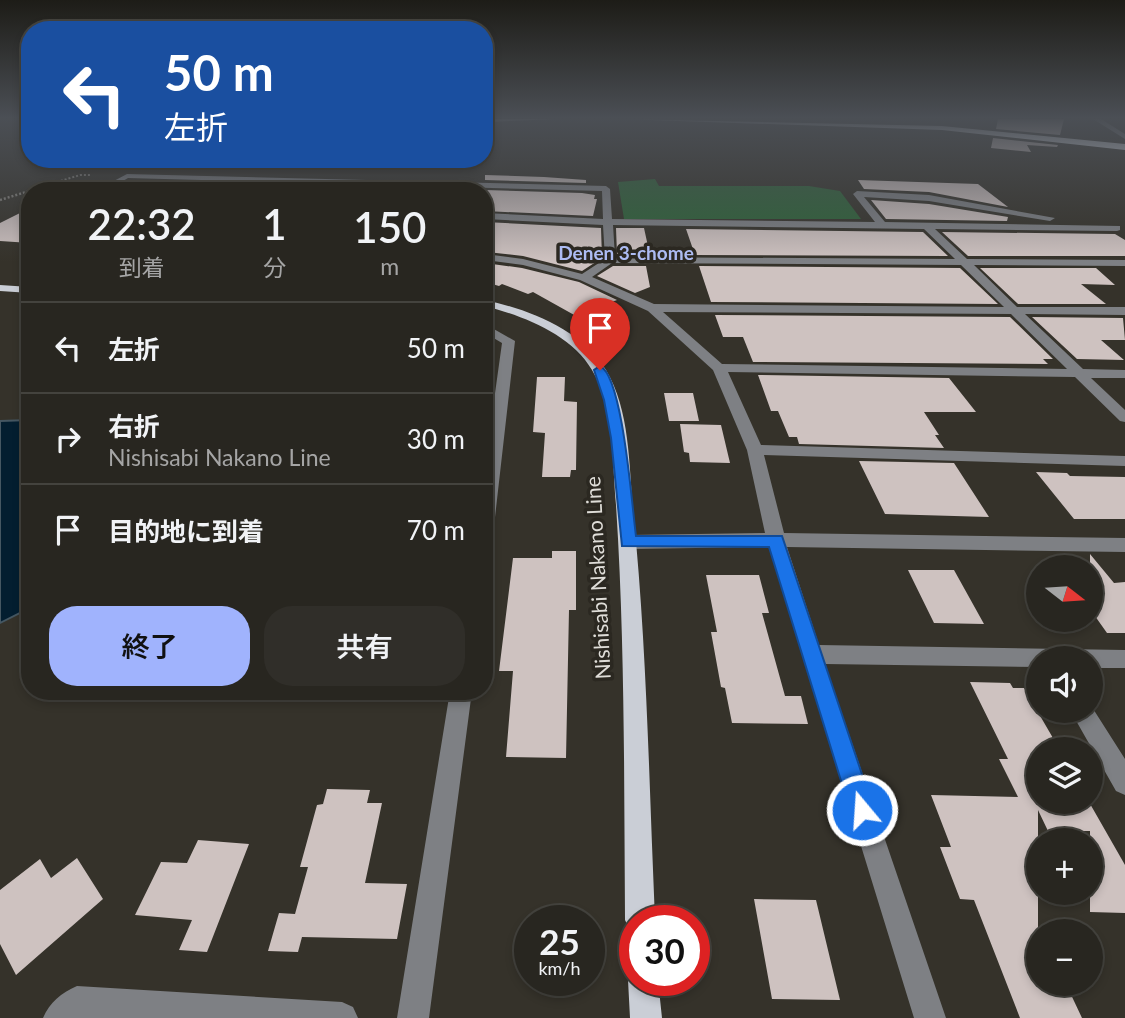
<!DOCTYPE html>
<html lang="ja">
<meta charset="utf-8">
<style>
body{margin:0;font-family:Lato,"Noto Sans JP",sans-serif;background:#302e29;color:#f1f3f6;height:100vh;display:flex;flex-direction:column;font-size:26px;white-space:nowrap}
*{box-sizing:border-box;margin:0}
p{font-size:23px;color:#a5a5a5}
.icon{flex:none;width:38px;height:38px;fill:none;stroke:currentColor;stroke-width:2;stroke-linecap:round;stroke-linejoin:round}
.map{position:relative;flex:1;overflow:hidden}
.panel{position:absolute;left:21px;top:182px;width:472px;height:518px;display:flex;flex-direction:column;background:#282620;border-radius:28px;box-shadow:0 4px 10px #0003,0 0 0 2px #44433e}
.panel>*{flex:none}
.guide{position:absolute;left:21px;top:21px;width:472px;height:147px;border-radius:28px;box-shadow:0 4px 10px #0003,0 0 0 2px #44433e;background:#1a4fa0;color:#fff;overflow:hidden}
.needle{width:46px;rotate:107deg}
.buttons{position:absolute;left:1026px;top:555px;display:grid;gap:14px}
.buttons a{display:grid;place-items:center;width:77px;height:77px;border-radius:50%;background:#282620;box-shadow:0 4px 10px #0003,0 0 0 2px #44433e;font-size:35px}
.speed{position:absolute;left:514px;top:905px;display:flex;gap:14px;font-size:35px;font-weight:700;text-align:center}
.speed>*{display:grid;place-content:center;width:91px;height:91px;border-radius:50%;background:#282620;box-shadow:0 4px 10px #0003,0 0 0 2px #44433e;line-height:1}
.speed small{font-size:18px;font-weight:400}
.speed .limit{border:10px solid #d22;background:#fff;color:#111}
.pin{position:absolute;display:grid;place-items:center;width:60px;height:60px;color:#fff;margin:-72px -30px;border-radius:50% 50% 50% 0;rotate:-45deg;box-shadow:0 0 7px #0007}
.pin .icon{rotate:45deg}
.me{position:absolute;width:77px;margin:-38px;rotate:342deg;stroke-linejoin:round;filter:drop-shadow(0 0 5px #0008)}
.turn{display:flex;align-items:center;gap:24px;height:147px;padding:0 28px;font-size:32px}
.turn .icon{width:91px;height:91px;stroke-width:2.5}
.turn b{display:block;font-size:49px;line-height:60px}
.eta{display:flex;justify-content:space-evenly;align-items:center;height:119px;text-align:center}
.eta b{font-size:42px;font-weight:600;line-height:49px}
.button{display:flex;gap:14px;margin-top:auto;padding:14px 28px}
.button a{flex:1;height:80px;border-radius:28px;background:#a0b3fd;color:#111;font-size:28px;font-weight:600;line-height:80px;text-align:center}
.button a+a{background:#302e29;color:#f1f3f6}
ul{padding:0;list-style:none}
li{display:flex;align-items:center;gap:21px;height:91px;padding:0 28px;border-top:2px solid #44433e}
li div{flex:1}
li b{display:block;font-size:26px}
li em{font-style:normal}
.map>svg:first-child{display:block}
.green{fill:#2e6338}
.water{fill:#031e30;stroke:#455762;stroke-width:2}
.building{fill:#cec2c0}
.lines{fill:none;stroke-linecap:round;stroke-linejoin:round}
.path-far1{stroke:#87847e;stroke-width:2;stroke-dasharray:2 2;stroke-linecap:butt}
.path{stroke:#87847e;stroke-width:2.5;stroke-dasharray:2 2;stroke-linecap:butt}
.minor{fill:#7e8084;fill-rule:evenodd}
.major{fill:#caced6;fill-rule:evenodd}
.highway{fill:#e8edf6;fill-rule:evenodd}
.route{fill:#1a73e8;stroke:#114b97;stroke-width:2}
.labels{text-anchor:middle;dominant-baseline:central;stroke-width:7;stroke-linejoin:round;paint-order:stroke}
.far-neighbourhood-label{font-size:19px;font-weight:bold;fill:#adbcf3;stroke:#2b2821}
.street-label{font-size:21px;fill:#dfddd8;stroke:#2b2821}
</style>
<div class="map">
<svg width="1125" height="1018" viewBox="0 0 1125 1018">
<rect width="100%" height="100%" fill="#35322a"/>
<path class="green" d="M655 179 659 186H809L840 191 861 219H624L618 182Z"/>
<path class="water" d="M30 420V608L0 623V421Z"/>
<path class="building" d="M998 119H1064L1060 135 996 129Z
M993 138 1058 145 1057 147 1027 145 1031 152 991 148Z
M485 175 544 177 586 180V183L485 180Z
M858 180 978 184 1008 207 929 192 864 189Z
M485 190 582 193 595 195 594 199H597L593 216 485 211Z
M871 200 929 204 1008 217 1007 221 886 219Z
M30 208V243L0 241V223Z
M485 222 601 228 602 258 582 271 523 256 487 252 492 242H485Z
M616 228H644L649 251H643L644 255 617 254Z
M686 229 923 232 948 256 695 255Z
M942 232 1115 234 1125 240V256H968Z
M485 263 522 268 579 282 617 300 576 316 533 292 528 294 502 284 499 286 485 282Z
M613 266H646L650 287 635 293 597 276Z
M699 266 960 268 998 304 711 302Z
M980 268H1096L1115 285 1081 284 1106 304H1018Z
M715 315 1010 317 1053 359H1043L1048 364 753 362 743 337H723Z
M1032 317 1123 318 1125 340H1101L1124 360 1077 359Z
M758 375 949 378 976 412H924L939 435H935L944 448 799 444 797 437H789L778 411H771Z
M537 377H565L564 401 577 402 576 470H571L570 477H542L545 433 533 432Z
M664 393H693L699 421H669Z
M680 424 721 425 730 463 690 462 689 453 684 452Z
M859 461 954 463 989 517 885 514Z
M1036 472 1067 473 1070 476 1125 477V519H1074Z
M552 551H576V610H569L566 758 506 757 513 671H499L513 558H552Z
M1090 554 1114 583 1125 582V633H1107L1090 609Z
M908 570H954L984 624 934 623Z
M706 575H759L769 613H762L785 696H801L808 724 732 723 725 688 721 687 711 632H717Z
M970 682 1010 683 1013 688H1024L1057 745H1038V802H1089L1125 865V913L1090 912V831H1048L1038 810V984H1066L1082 1018H1020L974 900 960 899 940 847H951L931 795 1018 797 999 759H1008Z
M327 789 370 790 367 803H382L365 883 407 884 397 939 302 937 298 952 268 951 279 913 295 914 308 867H300L317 805 323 804Z
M198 840 249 844 207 952 179 950 192 920 135 915 161 862 187 863Z
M77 858 103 899 16 975 0 944V890L40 859 51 878Z
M754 899 816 900 840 1000 772 999Z"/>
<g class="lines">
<path class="path-far1" d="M34 189 80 175H90"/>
<path class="path" d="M0 200 39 188"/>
<path class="minor" d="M1093 119H1101L1125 134V139Z
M127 174 606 186 610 189 612 219 875 222 853 194 857 191 929 195 1055 218 1050 221 929 201 864 197 885 222 1120 226V230L1117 231 935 229 967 259 1125 260V266L974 265 1017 307H1125V315L1025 314 1083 369 1125 370V378H1091L1125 410V422L1120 421 1075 377 728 372 761 445 1125 456V466L764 455 784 533 1125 538V552L787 547 819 645 1125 650V668H1090V658H1038V667L825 664 946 1018H914L769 547 628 549 621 547 619 542 621 537 628 535 765 533 747 450 713 370 648 311 580 280 523 265 485 260V254L523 259 582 274 605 259 603 225 485 219V213L603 219 602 191 128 178 106 191H95ZM613 225 924 229 955 259 615 257ZM612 263 961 265 1004 307 654 304 592 277ZM663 312 1011 314 1067 369 722 364Z
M485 324 515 341 494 526 491 531 485 532V465L502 343 485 333Z
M450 691H472L429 1018H397Z
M1090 704 1125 759V795L1116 791 1070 710H1090Z
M77 986 342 1002 353 1007 358 1018H43C50 1002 61 993 77 986Z"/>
<path class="major" d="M0 285 30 287V293L0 291Z
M485 300C530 310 580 329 606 370 630 410 629 465 633 510 647 647 649 783 655 920H635V933L630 930 625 920C624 782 625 643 616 505 612 462 615 409 592 370 571 334 523 316 485 306Z
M635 968V980H658L662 1018H630L628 980Z"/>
<path class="highway" d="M485 119H559L485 122Z
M621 119 942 126 1125 144V150L942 130Z"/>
</g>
<linearGradient id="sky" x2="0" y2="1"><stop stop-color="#1d1c17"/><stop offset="0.45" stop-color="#4b4f55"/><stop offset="1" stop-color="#4b4f55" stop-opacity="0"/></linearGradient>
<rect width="1125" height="262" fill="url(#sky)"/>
<path class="route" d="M600 366C623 376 632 508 636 536H782L874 810 871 818 862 822 854 818 850 810 769 547 622 546 611 438 604 400 594 370Z"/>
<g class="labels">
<g class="far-neighbourhood-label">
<text x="626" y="252">Denen 3-chome</text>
</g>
<g class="street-label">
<text transform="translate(597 578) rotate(-93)">Nishisabi Nakano Line</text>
</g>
</g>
</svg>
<div class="buttons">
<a><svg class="needle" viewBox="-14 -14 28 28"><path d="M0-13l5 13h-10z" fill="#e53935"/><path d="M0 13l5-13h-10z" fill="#a5a5a5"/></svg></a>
<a><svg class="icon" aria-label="sound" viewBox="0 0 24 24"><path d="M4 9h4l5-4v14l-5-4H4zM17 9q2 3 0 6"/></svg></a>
<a><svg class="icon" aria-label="layers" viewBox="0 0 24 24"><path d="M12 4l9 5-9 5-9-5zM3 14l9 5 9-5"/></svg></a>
<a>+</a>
<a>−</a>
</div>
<div class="speed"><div>25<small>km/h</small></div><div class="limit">30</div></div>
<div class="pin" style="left:600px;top:370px;background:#d93025"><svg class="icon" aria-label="arrive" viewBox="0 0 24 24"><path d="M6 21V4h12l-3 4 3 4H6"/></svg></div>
<svg class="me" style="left:862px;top:810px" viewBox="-20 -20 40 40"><circle r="17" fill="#1a73e8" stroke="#fff" stroke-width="3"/><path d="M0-11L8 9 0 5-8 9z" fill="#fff"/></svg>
<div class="guide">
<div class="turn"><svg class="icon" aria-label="left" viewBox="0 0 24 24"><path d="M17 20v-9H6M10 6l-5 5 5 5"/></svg><div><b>50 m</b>左折</div></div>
</div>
<section class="panel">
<div class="eta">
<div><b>22:32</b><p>到着</p></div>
<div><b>1</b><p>分</p></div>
<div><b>150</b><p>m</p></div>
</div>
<ul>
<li><svg class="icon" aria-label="left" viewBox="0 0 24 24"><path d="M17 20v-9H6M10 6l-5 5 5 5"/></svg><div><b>左折</b></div><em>50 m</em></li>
<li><svg class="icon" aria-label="right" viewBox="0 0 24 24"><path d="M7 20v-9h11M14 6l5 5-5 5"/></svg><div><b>右折</b><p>Nishisabi Nakano Line</p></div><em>30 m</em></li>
<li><svg class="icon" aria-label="arrive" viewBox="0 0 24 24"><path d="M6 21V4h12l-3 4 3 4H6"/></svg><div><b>目的地に到着</b></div><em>70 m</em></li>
</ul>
<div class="button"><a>終了</a><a>共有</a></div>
</section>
</div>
